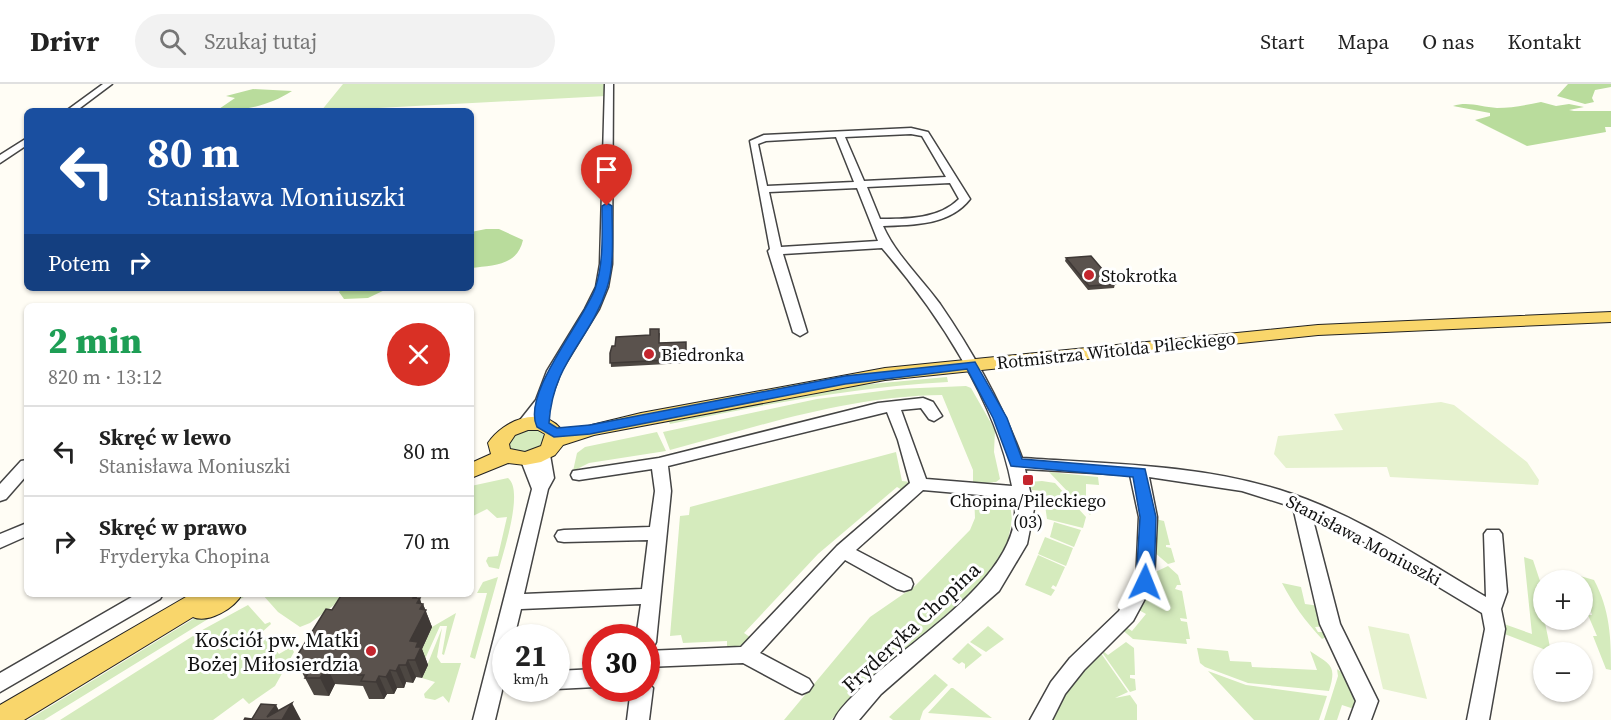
<!DOCTYPE html>
<html lang="pl">
<meta charset="utf-8">
<style>
body{margin:0;font-family:"Source Serif 4",serif;background:#f2f2f2;color:#222;height:100vh;display:flex;flex-direction:column;font-size:22px;white-space:nowrap}
*{box-sizing:border-box;margin:0}
p{font-size:20px;color:#767676}
.icon{flex:none;width:33px;height:33px;fill:none;stroke:currentColor;stroke-width:2;stroke-linecap:round;stroke-linejoin:round}
.map{position:relative;flex:1;overflow:hidden}
.side{position:absolute;left:24px;top:219px;width:450px;height:294px;display:flex;flex-direction:column;background:#fff;border-radius:9px;box-shadow:0 2px 4px #0004}
.side>*{flex:none}
.guide{position:absolute;left:24px;top:24px;width:450px;height:183px;border-radius:9px;box-shadow:0 2px 4px #0004;background:#1a4fa0;color:#fff;overflow:hidden}
.fabs{position:absolute;left:1533px;top:486px;display:grid;gap:12px}
.fabs a{display:grid;place-items:center;width:60px;height:60px;border-radius:50%;background:#fff;box-shadow:0 2px 4px #0004;font-size:30px}
.speed{position:absolute;left:492px;top:540px;display:flex;gap:12px;font-size:30px;font-weight:700;text-align:center}
.speed>*{display:grid;place-content:center;width:78px;height:78px;border-radius:50%;background:#fff;box-shadow:0 2px 4px #0004;line-height:1}
.speed small{font-size:15px;font-weight:400}
.speed .limit{border:9px solid #d22;background:#fff;color:#111}
.pin{position:absolute;display:grid;place-items:center;width:51px;height:51px;color:#fff;margin:-62px -26px;border-radius:50% 50% 50% 0;rotate:-45deg;box-shadow:0 0 6px #0007}
.pin .icon{rotate:45deg}
.me{position:absolute;width:66px;margin:-33px;rotate:2deg;stroke-linejoin:round;filter:drop-shadow(0 0 4px #0008)}
.turn{display:flex;align-items:center;gap:21px;height:126px;padding:0 24px;font-size:27px}
.turn .icon{width:78px;height:78px;stroke-width:2.5}
.turn b{display:block;font-size:42px;line-height:51px}
.then{display:flex;align-items:center;height:57px;padding:0 24px;background:#0003;gap:12px;font-size:22px}
.round{display:grid;place-items:center;flex:none;width:63px;height:63px;border-radius:32px;background:#f2f2f2}
.headline{display:flex;align-items:center;justify-content:space-between;height:102px;padding:0 24px}
h1{font-size:36px;font-weight:800;line-height:45px;color:#1e9e55}
ul{padding:0;list-style:none}
li{display:flex;align-items:center;gap:18px;height:90px;padding:0 24px;border-top:2px solid #e0e0e0}
li div{flex:1}
li b{display:block;font-size:22px}
li em{font-style:normal}
header{display:flex;align-items:center;gap:36px;box-sizing:border-box;height:84px;padding:0 30px;background:#fff;border-bottom:2px solid #e0e0e0}
header strong{font-size:28px}
nav{display:flex;gap:33px;margin-inline-start:auto;font-size:21px}
.search{width:420px;height:54px;background:#f2f2f2;display:flex;align-items:center;gap:15px;box-sizing:border-box;padding:0 21px;border-radius:33px;color:#767676;font-size:22px}
.map>svg:first-child{display:block}
.green{fill:#d5ebbd}
.forest{fill:#b9dc9c}
.pitch{fill:#e6f2cf}
.lines{fill:none;stroke-linecap:round;stroke-linejoin:round}
.minor-casing{stroke:#444;stroke-width:3}
.major-casing{stroke:#222;stroke-width:2}
.minor{fill:#fff;fill-rule:evenodd}
.major{fill:#f9d66b;fill-rule:evenodd}
.wall{fill:#4d4742}
.shaded-wall{fill:#3f3936}
.building{fill:#5a524d;stroke:#3f3936;stroke-width:1.5}
.route{fill:#1a73e8;stroke:#114b97;stroke-width:1.5}
.poi-dot{fill:#c4262e;stroke:#fff;stroke-width:2}
.labels{text-anchor:middle;dominant-baseline:central;stroke-width:6;stroke-linejoin:round;paint-order:stroke}
.poi-label{font-size:18px;fill:#111;stroke:#fff;text-anchor:start}
.street-label{font-size:18px;fill:#111;stroke:#fff}
.near-street-label{font-size:21px;fill:#111;stroke:#fff}
.near-poi-label{font-size:21px;fill:#111;stroke:#fff;text-anchor:end}
</style>
<header>
<strong>Drivr</strong>
<div class="search"><svg class="icon" aria-label="search" viewBox="0 0 24 24"><circle cx="10" cy="10" r="6"/><path d="M15 15l6 6"/></svg>Szukaj tutaj</div>
<nav><a>Start</a><a>Mapa</a><a>O nas</a><a>Kontakt</a></nav>
</header>
<div class="map">
<svg width="1611" height="636" viewBox="0 0 1611 636">
<rect width="100%" height="100%" fill="#fffdf5"/>
<path class="green" d="M343 0H606V12L321 27Z
M947 293 948 298C854 303 763 321 670 340L669 338 688 331 839 303Z
M966 302 971 304 995 346 994 368 1000 395 996 398 973 400V386L942 311C848 312 760 342 670 366L663 348 817 315 897 305Z
M528 346 539 347 545 352 541 362 526 369 511 366 508 359 513 352Z
M657 348 666 367 589 379 573 387 577 369 585 363Z
M896 368 902 397 911 398 904 407 897 403 818 470 744 549 753 555 735 565 727 566V557L683 559 681 551 670 552 680 432 689 431 690 423Z
M1049 388 1098 393 1099 401 1086 400V416L1090 422 1096 423 1090 431Z
M508 394C524 406 504 466 499 485L489 483 486 477 488 473 498 472 507 433 497 434 487 425 471 433V402Z
M1042 397 1055 399 1086 433 1083 444 1047 435 1043 407 1032 406 1028 398Z
M974 409 998 412 1010 418 1012 436 1008 456 998 477 974 506 857 609 831 636H784L870 533 915 502 970 446 975 434Z
M1151 434 1164 437 1170 461H1166V463L1171 464 1175 478 1168 480 1154 468Z
M1054 438 1081 446 1074 463 1050 453Z
M1045 453 1073 464 1066 482 1038 470Z
M1038 471 1065 483 1056 503 1053 501 1051 504 1055 506 1051 512 1025 501Z
M1524 473 1533 476 1541 500H1537L1551 568 1502 549 1504 540 1532 550Z
M1168 482 1178 491 1181 501H1177L1175 505 1182 507 1187 535 1180 534 1181 537 1187 538 1190 555H1186L1187 560 1133 555 1120 544 1123 541 1132 547 1146 530 1135 524 1149 491Z
M1580 492 1594 496C1610 526 1611 553 1611 586L1606 585 1593 552H1597L1588 531H1592Z
M498 493 475 575 470 573 487 509H477L483 498Z
M1282 499 1301 503 1305 520 1320 522 1326 542 1315 543 1318 548H1329L1330 551 1322 555C1305 537 1293 520 1282 499Z
M234 510 247 511 44 636H28Z
M262 510H349L310 539 300 543 278 528Z
M248 521 265 540 270 538 271 540 261 549 279 570 291 563 294 568 275 602 249 620 243 614 213 636H60L204 545Z
M456 529 444 571 442 570 447 542H440L425 575H417L432 543Z
M988 542 1004 555 986 568 970 558Z
M442 544 437 573 441 579H461L449 619 443 612 435 616 425 614 424 610 435 598 422 594Z
M1126 558 1134 564 1135 591H1130V594L1135 595 1136 606 1130 608 1099 564 1108 571Z
M968 559 982 571 965 585V580L962 578 959 580 952 575Z
M1197 564 1228 567 1230 577 1251 578 1252 583 1317 586 1310 567C1331 581 1337 581 1329 607L1248 599 1205 583 1200 579Z
M1098 565 1128 608 1115 614 1130 611 1137 621V636H1045Z
M1337 585 1352 596 1359 611 1354 625 1342 621 1337 636H1324L1338 592Z
M1208 587 1246 601 1327 612 1319 636H1254Z
M935 590 948 601 923 627 920 636H893L889 633Z
M951 604H953L992 634 928 629Z"/>
<path class="forest" d="M1568 0H1611V3L1595 6 1592 14 1594 18 1585 20 1557 12Z
M253 5 292 7C269 22 243 27 216 27L235 14 226 12Z
M1541 18 1556 22 1569 20 1584 23 1569 26 1574 27H1611V43H1605L1606 48 1527 62 1475 36 1490 32V29L1453 22C1468 17 1481 23 1497 24 1512 24 1526 21 1541 18Z
M486 145H499L523 156C517 182 494 181 471 184V148Z
M342 204H389L368 214 344 215 339 208Z"/>
<path class="pitch" d="M1441 318 1454 321 1527 378 1539 396 1538 401 1390 393 1387 383 1286 384 1274 370 1278 352 1343 346 1334 330Z
M1368 542 1409 550 1427 615 1383 605Z"/>
<g class="lines">
<defs>
<path id="minor" d="M103 0H112L76 27H66Z
M605 0H613L612 180 608 203 599 225 561 287 550 317 530 343 525 345 517 340 536 316 547 287 585 225 596 203 600 180Z
M911 44 928 48 970 115C950 141 914 141 883 142 896 171 921 194 940 220 973 268 1002 320 1022 374 1109 380 1196 380 1280 406 1354 429 1420 474 1486 513L1484 450 1487 446H1499L1502 450 1507 508 1501 525 1505 545 1489 636H1467L1485 545 1482 529 1364 458 1312 432 1340 540 1378 617 1371 636H1349L1356 617 1320 540 1293 423 1242 407 1149 393 1157 433 1154 498 1133 537 1084 586 1065 610 1052 636H1030L1051 598 1070 574 1119 527 1136 498 1139 433 1130 391 1025 385 1034 425 1027 460 999 507 881 610 859 636H834C839 625 849 616 857 608 904 558 1029 491 1014 414L923 406 856 466 911 495 913 500 911 505 904 507 897 505 845 476 760 569 809 595 813 601 809 607 802 610 795 607 743 579 646 583V567L741 563 837 462 910 399 898 356 887 328 668 382 671 407 656 558 653 564 646 566V554H636L641 520 521 525 514 554H506V590L495 636H473L532 405 520 374 522 370 528 369 535 373 537 365H549L554 394 548 405 524 510 642 505 648 456 564 458 558 457 555 452 558 447 564 446 650 443 655 407 652 385 579 396 573 395 571 391 573 387 659 374 878 319 923 314 933 318 942 332 934 337 929 335 921 324 901 326 926 395 1012 402C996 317 938 229 882 164L783 170 807 248 800 252 793 248 768 167 770 165 750 57 764 51ZM911 50 922 52 946 93 864 97 845 53ZM836 53 854 98 767 102 758 60 766 57ZM950 99 959 115C939 135 908 135 880 135L867 103ZM857 104 878 157 781 163 769 108Z
M27 54V61L0 79V71Z
M27 376V391L6 415 0 417V400L21 377Z
M27 439V452L0 464V450Z
M137 510H163L160 515 0 608V589Z
M596 585V603L556 605 555 604 556 587Z
M646 597 653 604 649 636H627L631 604H646Z"/>
<path id="major" d="M1611 228V238L1318 251 885 296 594 351 563 361 555 371 541 378 525 381 508 379 471 394V379L491 370 488 359C503 336 544 319 563 348L641 329 885 284 1318 241ZM528 346H538L545 350 541 362 525 368 510 365 509 360 515 351Z
M191 510H242C235 524 208 540 193 533L24 636H0V621Z"/>
</defs>
<use href="#minor" class="minor-casing"/>
<use href="#major" class="major-casing"/>
<use href="#minor" class="minor"/>
<use href="#major" class="major"/>
</g>
<path class="wall" d="M1066 174 1115 200 1114 204 1088 206 1065 177Z
M660 249 659 259 686 258V279L611 283 610 269 615 262Z
M416 510 417 514 421 520H423L432 543 422 565 428 581 422 594 416 593 413 599 406 598 404 604H397L394 610H387L384 615H369L363 602 335 600 329 612 314 611 295 575 332 526Z"/>
<path class="shaded-wall" d="M415 510 418 517 420 514 422 522 423 520 432 543 422 565 428 581 422 594 415 576 410 557 413 514Z
M408 576 416 593 413 599 406 581Z
M399 581 406 598 404 604 396 587Z
M327 583 335 600 329 612 320 594Z
M390 586 397 604 394 610 386 593Z
M379 592 387 610 384 615 376 598Z
M292 619 301 636H269L267 633 276 621 283 634Z"/>
<path class="building" d="M1091 172 1115 200 1089 202 1066 174Z
M650 245H659V259L686 258V275L610 279V269L612 262H615L616 253 650 251Z
M342 510H415L413 514H420L417 519 423 520 420 525 426 526 410 557 418 558 416 563H421L415 576H408L406 581H399L396 587 390 586 386 593 379 592 376 598 361 597 364 591H358L361 585 327 583 320 594H305L309 588 302 587 306 581H299L302 575H295L326 525 332 526Z
M292 619 282 636H244L245 634 252 635 261 620 276 621 267 633Z"/>
<path class="route" d="M607 119 612 122C612 148 615 179 607 204 590 257 553 277 549 339L557 344 590 341 845 292 975 278 1007 334 1022 375 1145 385 1156 433 1154 498 1151 502H1139L1136 498 1140 433 1133 393 1011 382 993 334 967 285 845 300 590 350 554 353 537 343C521 310 583 238 595 205 604 179 602 149 602 122Z"/>
<g class="poi-dot">
<circle cx="1089" cy="191" r="6"/>
<circle cx="649" cy="270" r="6"/>
<rect x="1022" y="390" width="12" height="12" rx="3"/>
<circle cx="371" cy="567" r="6"/>
</g>
<g class="labels">
<g class="poi-label">
<text x="1101" y="191">Stokrotka</text>
<text x="661" y="270">Biedronka</text>
<text x="1028" y="416" text-anchor="middle">Chopina/Pileckiego<tspan x="1028" dy="21">(03)</tspan></text>
</g>
<g class="street-label">
<text transform="translate(1116 266) rotate(-6)">Rotmistrza Witolda Pileckiego</text>
<text transform="translate(1364 456) rotate(28)">Stanisława Moniuszki</text>
</g>
<g class="near-street-label">
<text transform="translate(911 543) rotate(-43)">Fryderyka Chopina</text>
</g>
<g class="near-poi-label">
<text x="359" y="555">Kościół pw. Matki<tspan x="359" dy="24">Bożej Miłosierdzia</tspan></text>
</g>
</g>
</svg>
<div class="fabs">
<a>+</a>
<a>−</a>
</div>
<div class="speed"><div>21<small>km/h</small></div><div class="limit">30</div></div>
<div class="pin" style="left:607px;top:122px;background:#d93025"><svg class="icon" aria-label="arrive" viewBox="0 0 24 24"><path d="M6 21V4h12l-3 4 3 4H6"/></svg></div>
<svg class="me" style="left:1145px;top:498px" viewBox="-20 -20 40 40"><path d="M0-17L14 15 0 8-14 15z" fill="#1a73e8" stroke="#fff" stroke-width="4"/></svg>
<div class="guide">
<div class="turn"><svg class="icon" aria-label="left" viewBox="0 0 24 24"><path d="M17 20v-9H6M10 6l-5 5 5 5"/></svg><div><b>80 m</b>Stanisława Moniuszki</div></div>
<div class="then">Potem<svg class="icon" aria-label="right" viewBox="0 0 24 24"><path d="M7 20v-9h11M14 6l5 5-5 5"/></svg></div>
</div>
<section class="side">
<div class="headline"><div><h1>2 min</h1><p>820 m · 13:12</p></div><a class="round" style="background:#d93025;color:#fff"><svg class="icon" aria-label="close" viewBox="0 0 24 24"><path d="M6 6l12 12M18 6L6 18"/></svg></a></div>
<ul>
<li><svg class="icon" aria-label="left" viewBox="0 0 24 24"><path d="M17 20v-9H6M10 6l-5 5 5 5"/></svg><div><b>Skręć w lewo</b><p>Stanisława Moniuszki</p></div><em>80 m</em></li>
<li><svg class="icon" aria-label="right" viewBox="0 0 24 24"><path d="M7 20v-9h11M14 6l5 5-5 5"/></svg><div><b>Skręć w prawo</b><p>Fryderyka Chopina</p></div><em>70 m</em></li>
</ul>
</section>
</div>
